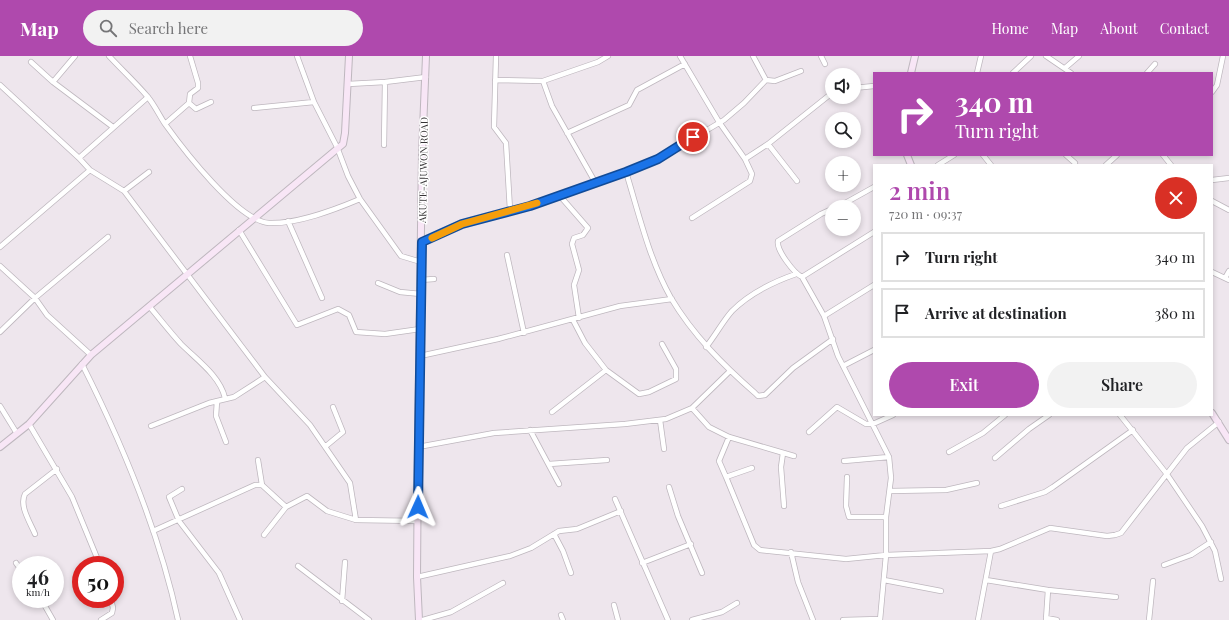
<!DOCTYPE html>
<meta charset="utf-8">
<style>
body{margin:0;font-family:"Playfair Display",serif;background:#f2f2f2;color:#202124;height:100vh;display:flex;flex-direction:column;font-size:15px;white-space:nowrap}
*{box-sizing:border-box;margin:0}
p{font-size:13px;color:#757577}
.icon{flex:none;width:22px;height:22px;fill:none;stroke:currentColor;stroke-width:2;stroke-linecap:round;stroke-linejoin:round}
.map{position:relative;flex:1;overflow:hidden}
.side{position:absolute;left:873px;top:108px;width:340px;height:252px;display:flex;flex-direction:column;background:#fff;border-radius:0px;box-shadow:0 2px 6px #0003}
.side>*{flex:none}
.guide{position:absolute;left:873px;top:16px;width:340px;height:84px;border-radius:0px;box-shadow:0 2px 6px #0003;background:#af49ad;color:#fff;overflow:hidden}
.controls{position:absolute;left:825px;top:12px;display:grid;gap:8px}
.controls a{display:grid;place-items:center;width:36px;height:36px;border-radius:50%;background:#fff;box-shadow:0 2px 6px #0003;font-size:20px}
.speed{position:absolute;left:12px;top:500px;display:flex;gap:8px;font-size:20px;font-weight:700;text-align:center}
.speed>*{display:grid;place-content:center;width:52px;height:52px;border-radius:50%;background:#fff;box-shadow:0 2px 6px #0003;line-height:1}
.speed small{font-size:10px;font-weight:400}
.speed .limit{border:6px solid #d22;background:#fff;color:#111}
.pin{position:absolute;display:grid;place-items:center;width:34px;height:34px;color:#fff;margin:-17px;border:2px solid #fff;border-radius:50%;box-shadow:0 1px 4px #0007}
.me{position:absolute;width:44px;margin:-22px;rotate:1deg;stroke-linejoin:round;filter:drop-shadow(0 0 3px #0008)}
.turn{display:flex;align-items:center;gap:14px;height:84px;padding:0 16px;font-size:18px}
.turn .icon{width:52px;height:52px;stroke-width:2.5}
.turn b{display:block;font-size:28px;line-height:34px}
.round{display:grid;place-items:center;flex:none;width:42px;height:42px;border-radius:21px;background:#f2f2f2}
.head{display:flex;align-items:center;justify-content:space-between;height:68px;padding:0 16px}
h1{font-size:24px;font-weight:600;line-height:30px;color:#af49ad}
.action{display:flex;gap:8px;margin-top:auto;padding:8px 16px}
.action a{flex:1;height:46px;border-radius:24px;background:#af49ad;color:#fff;font-size:16px;font-weight:600;line-height:46px;text-align:center}
.action a+a{background:#f2f2f2;color:#202124}
ul{padding:0;list-style:none}
li{display:flex;align-items:center;gap:12px;height:50px;margin:0 8px 6px;padding:0 8px;border:2px solid #e0e0e0;border-radius:0px}
li div{flex:1}
li b{display:block;font-size:15px}
li em{font-style:normal}
header{display:flex;align-items:center;gap:24px;box-sizing:border-box;height:56px;padding:0 20px;background:#af49ad;color:#fff}
header strong{font-size:19px}
nav{display:flex;gap:22px;margin-inline-start:auto;font-size:14px}
.search{width:280px;height:36px;background:#f2f2f2;display:flex;align-items:center;gap:10px;box-sizing:border-box;padding:0 14px;border-radius:22px;color:#757577;font-size:15px}
.map>svg:first-child{display:block}
.lines{fill:none;stroke-linecap:round;stroke-linejoin:round}
.street-casing{stroke:#beb7be;stroke-width:6}
.secondary-casing{stroke:#beb7be;stroke-width:8}
.street{stroke:#fff;stroke-width:4.5}
.secondary{stroke:#f8e6f6;stroke-width:6}
.route-casing{stroke:#114b97;stroke-width:10}
.route{stroke:#1a73e8;stroke-width:7}
.slow{stroke:#f59e0b;stroke-width:7}
.labels{text-anchor:middle;dominant-baseline:central;stroke-width:3;stroke-linejoin:round;paint-order:stroke}
.street-label{font-size:10px;fill:#363336;stroke:#fff}
</style>
<header>
<strong>Map</strong>
<div class="search"><svg class="icon" aria-label="search" viewBox="0 0 24 24"><circle cx="10" cy="10" r="6"/><path d="M15 15l6 6"/></svg>Search here</div>
<nav><a>Home</a><a>Map</a><a>About</a><a>Contact</a></nav>
</header>
<div class="map">
<svg width="1229" height="564" viewBox="0 0 1229 564">
<rect width="100%" height="100%" fill="#eee6ed"/>
<g class="lines">
<defs>
<path id="street" d="M109 0C121 13 135 26 147 40 154 48 159 59 165 68 183 93 238 165 269 167 298 168 334 154 360 143
M297 0 314 46 337 91 348 120 360 143 401 200 421 206
M496 0 494 71 506 87 510 154
M680 0 719 66 745 103 752 118 750 125 692 162
M753 0 766 24
M821 0 825 8
M1046 0 1071 17
M31 6 53 26 113 71
M1065 12 1079 0
M977 17 981 0
M1013 17 1031 0
M1147 17 1155 8
M495 24 543 25 598 6 608 0
M543 25 552 50 595 126
M53 26 75 0
M348 28 385 26 426 21
M0 29 79 102 90 114 124 135 265 321 310 369 350 427 356 464
M854 32 874 30
M1212 36 1217 29 1223 0
M189 47 196 53 211 46
M254 52 314 46
M165 68 189 47 190 38 198 32V27L190 0
M567 77 629 49 637 34 685 8
M768 88 797 125
M384 89 385 26
M983 99 991 109
M1066 99 1075 107
M1163 99 1171 109
M79 102 148 41
M745 103 768 88 832 37
M938 109 954 99
M1106 109 1117 99
M626 116C639 158 649 203 671 242 693 279 723 309 755 337L758 340 765 339 793 312 833 283
M1212 124 1229 122
M124 135 149 116
M560 140 588 172 583 179 574 182 572 188 579 214 574 229 579 262
M1212 145 1229 154
M838 151 874 131
M832 153 821 158 778 185C776 194 794 217 802 221L874 176
M288 165 322 242
M239 174 297 269 338 253 349 259 356 276 385 278 420 273
M422 186 462 168 560 140 658 103 724 64 744 47 766 24 775 25 801 15
M0 191 90 114
M507 199 524 277
M0 210 35 242 47 259 91 299
M1212 216 1229 224
M802 221 824 260 838 300 889 401 891 422 886 461V499L880 564
M1225 222 1229 215
M420 224 434 223
M378 227 400 236 421 238
M149 250C160 263 170 276 181 288 197 304 220 320 225 342
M824 260 874 229
M573 264 585 287 606 314 639 338 649 336 676 323V313L662 288
M0 276 35 242 108 181
M706 291C715 280 723 265 732 255 749 238 773 226 796 218
M420 300 498 283 620 250 672 243
M82 308C123 389 159 475 178 564
M843 310 874 294
M217 345 216 360 226 386
M0 350 16 376
M692 352 709 371 729 381 794 400
M552 356 606 314
M1120 359 1166 417 1202 470 1215 495 1221 523
M660 364 664 393
M29 368 72 441 100 509
M151 370 209 347 234 341 265 321
M530 374 559 428
M809 376 837 351 866 368H873L893 359
M326 390 343 376 333 351
M418 391 494 377 625 368 666 363 692 352 730 315
M949 396 983 377 1005 359
M783 397 781 411 784 450
M995 402 1029 373 1049 359
M258 404 262 429
M844 405 889 401
M549 408 607 404
M752 412 726 421 754 489 760 494 846 503 886 499 991 495 1000 493 1050 472 1107 480 1115 479 1121 477 1187 392 1219 366
M726 421 719 405 729 381
M847 421 846 450 849 461H886
M669 431 678 460 702 517
M182 433 169 441 179 465 219 517 240 564
M890 435 946 434 977 427
M615 443 668 564
M1001 450 1045 436 1053 431 1133 374
M153 475 255 429H262L286 451
M35 478C30 466 19 450 25 438L57 413
M554 478 563 495 571 517
M264 479 286 451 307 440 327 455 356 464 418 465
M791 496 798 526 813 564
M16 507 21 514
M642 507 691 488
M1164 509 1191 499 1211 486
M298 510 369 564
M417 521 510 500 531 492 559 475 577 473 621 455
M884 524 941 535
M986 524 1048 534 1116 541
M41 543 53 564
M342 545 345 506
M614 549 618 564
M561 559 563 564
M1046 562 1057 564
M101 564 112 557 113 552 111 543
M423 564 451 556 503 527
M692 564 722 556 737 547
M843 564 880 563
M978 564 991 495
M1046 564 1048 534
M1149 564 1153 525"/>
<path id="secondary" d="M911 17 915 0
M907 99 911 109
M1212 357 1229 384
M0 391 29 368 91 299 343 88 345 77 349 0
M419 564 417 521 418 391 422 98 426 0"/>
</defs>
<use href="#street" class="street-casing"/>
<use href="#secondary" class="secondary-casing"/>
<use href="#street" class="street"/>
<use href="#secondary" class="secondary"/>
</g>
<g class="lines">
<defs>
<path id="route" d="M418 451 422 186 462 168 530 150 626 116 658 103 693 81"/>
</defs>
<use href="#route" class="route-casing"/>
<use href="#route" class="route"/>
<path class="slow" d="M432 182 462 168 537 147"/>
</g>
<g class="labels">
<g class="street-label">
<text transform="translate(423 114) rotate(-89)">AKUTE-AJUWON ROAD</text>
</g>
</g>
</svg>
<div class="controls">
<a><svg class="icon" aria-label="sound" viewBox="0 0 24 24"><path d="M4 9h4l5-4v14l-5-4H4zM17 9q2 3 0 6"/></svg></a>
<a><svg class="icon" aria-label="search" viewBox="0 0 24 24"><circle cx="10" cy="10" r="6"/><path d="M15 15l6 6"/></svg></a>
<a>+</a>
<a>−</a>
</div>
<div class="speed"><div>46<small>km/h</small></div><div class="limit">50</div></div>
<div class="pin" style="left:693px;top:81px;background:#d93025"><svg class="icon" aria-label="arrive" viewBox="0 0 24 24"><path d="M6 21V4h12l-3 4 3 4H6"/></svg></div>
<svg class="me" style="left:418px;top:451px" viewBox="-20 -20 40 40"><path d="M0-17L14 15 0 8-14 15z" fill="#1a73e8" stroke="#fff" stroke-width="4"/></svg>
<div class="guide">
<div class="turn"><svg class="icon" aria-label="right" viewBox="0 0 24 24"><path d="M7 20v-9h11M14 6l5 5-5 5"/></svg><div><b>340 m</b>Turn right</div></div>
</div>
<section class="side">
<div class="head"><div><h1>2 min</h1><p>720 m · 09:37</p></div><a class="round" style="background:#d93025;color:#fff"><svg class="icon" aria-label="close" viewBox="0 0 24 24"><path d="M6 6l12 12M18 6L6 18"/></svg></a></div>
<ul>
<li><svg class="icon" aria-label="right" viewBox="0 0 24 24"><path d="M7 20v-9h11M14 6l5 5-5 5"/></svg><div><b>Turn right</b></div><em>340 m</em></li>
<li><svg class="icon" aria-label="arrive" viewBox="0 0 24 24"><path d="M6 21V4h12l-3 4 3 4H6"/></svg><div><b>Arrive at destination</b></div><em>380 m</em></li>
</ul>
<div class="action"><a>Exit</a><a>Share</a></div>
</section>
</div>
